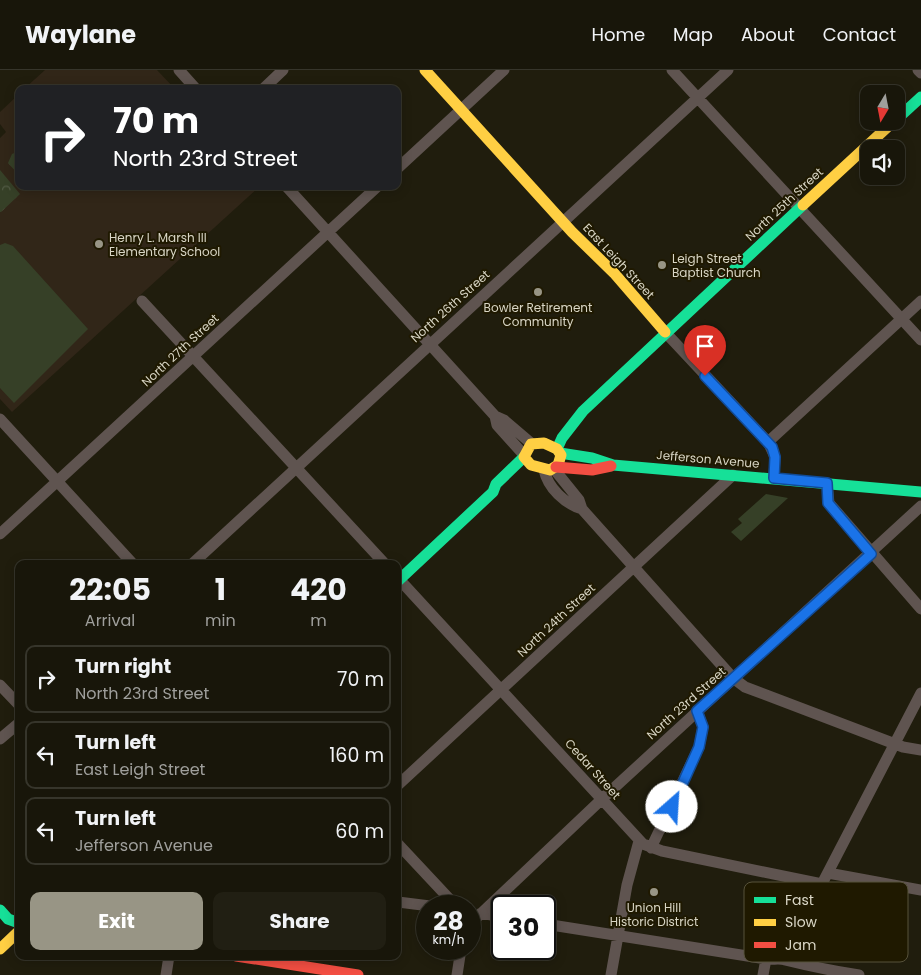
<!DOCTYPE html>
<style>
body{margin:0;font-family:Poppins,sans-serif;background:#211f13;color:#f1f3f6;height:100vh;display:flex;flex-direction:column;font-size:19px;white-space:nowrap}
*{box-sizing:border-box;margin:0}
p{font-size:16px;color:#9f9f9c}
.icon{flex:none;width:28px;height:28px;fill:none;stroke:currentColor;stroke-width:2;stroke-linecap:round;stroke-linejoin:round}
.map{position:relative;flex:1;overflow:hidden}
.details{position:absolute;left:15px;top:490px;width:386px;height:400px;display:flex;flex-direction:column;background:#18160a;border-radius:10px;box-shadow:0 2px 12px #0003,0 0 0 1px #36352b}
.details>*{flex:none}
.hud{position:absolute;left:15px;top:15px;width:386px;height:105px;border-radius:10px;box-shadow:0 2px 12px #0003,0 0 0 1px #36352b;background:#202124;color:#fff;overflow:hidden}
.needle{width:32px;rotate:190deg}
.controls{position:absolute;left:860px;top:15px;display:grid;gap:10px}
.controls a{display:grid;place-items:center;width:45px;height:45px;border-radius:10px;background:#18160a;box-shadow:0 2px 12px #0003,0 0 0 1px #36352b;font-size:25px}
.speed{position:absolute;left:416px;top:825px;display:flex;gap:10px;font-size:25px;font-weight:700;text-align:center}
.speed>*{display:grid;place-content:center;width:65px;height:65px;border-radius:50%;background:#18160a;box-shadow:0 2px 12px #0003,0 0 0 1px #36352b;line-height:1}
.speed small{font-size:12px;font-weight:400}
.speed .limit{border:2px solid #111;border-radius:8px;background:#fff;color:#111}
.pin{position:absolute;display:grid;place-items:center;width:42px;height:42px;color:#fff;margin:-51px -21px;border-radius:50% 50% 50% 0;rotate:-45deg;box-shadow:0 0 5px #0007}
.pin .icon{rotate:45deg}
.me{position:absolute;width:55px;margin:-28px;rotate:26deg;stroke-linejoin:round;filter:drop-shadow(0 0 4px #0008)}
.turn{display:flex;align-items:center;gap:18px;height:105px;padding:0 15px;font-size:22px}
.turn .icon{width:65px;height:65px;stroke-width:2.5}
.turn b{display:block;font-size:35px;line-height:42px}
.eta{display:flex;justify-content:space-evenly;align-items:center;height:85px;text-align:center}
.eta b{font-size:30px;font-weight:700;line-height:35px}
.button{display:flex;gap:10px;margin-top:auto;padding:10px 15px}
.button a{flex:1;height:58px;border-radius:10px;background:#989585;color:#fff;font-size:20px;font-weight:700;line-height:58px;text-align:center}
.button a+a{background:#211f13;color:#f1f3f6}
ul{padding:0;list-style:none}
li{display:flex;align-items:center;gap:15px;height:68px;margin:0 10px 8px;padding:0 5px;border:2px solid #36352b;border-radius:10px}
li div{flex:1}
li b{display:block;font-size:19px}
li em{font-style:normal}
header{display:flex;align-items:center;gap:30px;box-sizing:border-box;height:70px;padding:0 25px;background:#18160a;border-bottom:1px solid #36352b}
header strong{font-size:24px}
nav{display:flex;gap:28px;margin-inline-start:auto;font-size:18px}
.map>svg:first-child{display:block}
.education{fill:#312618}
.park{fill:url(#park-crowns)}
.garden{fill:#364027}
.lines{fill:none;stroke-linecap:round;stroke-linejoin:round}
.street{stroke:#5f5450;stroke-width:11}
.fast{stroke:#16e098;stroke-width:11}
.slow{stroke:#ffcf43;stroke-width:11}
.jam{stroke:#f24e42;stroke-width:11}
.route-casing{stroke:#114b97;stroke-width:12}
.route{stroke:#1a73e8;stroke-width:9}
.poi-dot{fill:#989585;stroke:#1f1900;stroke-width:2}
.labels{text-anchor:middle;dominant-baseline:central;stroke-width:4;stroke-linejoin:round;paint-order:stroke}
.street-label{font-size:12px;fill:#d9d6c5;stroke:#1f1900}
.poi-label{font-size:12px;fill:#d9d6c5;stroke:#1f1900;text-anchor:start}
.key{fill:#1f1900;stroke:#57523b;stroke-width:1}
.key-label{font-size:14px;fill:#d9d6c5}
</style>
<header>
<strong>Waylane</strong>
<nav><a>Home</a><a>Map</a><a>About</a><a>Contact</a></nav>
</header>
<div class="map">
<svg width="921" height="905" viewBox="0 0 921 905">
<defs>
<pattern id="park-crowns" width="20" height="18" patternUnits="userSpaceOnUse" patternTransform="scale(1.25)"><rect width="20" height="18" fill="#364027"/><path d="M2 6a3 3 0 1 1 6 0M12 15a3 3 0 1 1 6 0" fill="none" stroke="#525b45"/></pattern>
</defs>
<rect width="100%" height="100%" fill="#201d0d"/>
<path class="education" d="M45 0H157L175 19H24Z
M19 24V116H260L12 342 0 329V68L6 62 0 54V42Z"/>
<path class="park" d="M19 81V105L8 93 12 84Z
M0 100 20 124 1 142H0Z"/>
<path class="garden" d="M5 173 13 176 88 259 14 333 0 318V175Z
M766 424 788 428 741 471 731 462 742 453 738 449Z"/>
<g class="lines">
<path class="street" d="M179 0 196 19
M672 0 921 270
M918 0 921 3
M263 19 283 0
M398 98 504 0
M286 116 495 346 504 350 532 374
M142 231 385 494
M665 262 768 372 775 387 774 408
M495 346 497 355 524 385
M0 349 133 494
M768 372 921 231
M554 399 579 430 582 439 733 608 745 617 903 677 921 680
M544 400C548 418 565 434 582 439
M827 413 829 433 921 539
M0 464 378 116
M192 494 728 0
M398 508 643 774 662 781 822 814
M0 615 19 635
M0 669 19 653
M398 715 733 405
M398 774 456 836
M651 778 699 677 703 657 697 641
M828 803 921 820
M398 832 430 836
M481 843 502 847
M470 854 602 729 921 436
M545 854 766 889C772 890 780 888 785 890 809 896 834 901 859 905
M783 889 921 623
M166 905 169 886
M457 905 461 879
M611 905 627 815 639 771
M763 905 766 889"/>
<path class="fast" d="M896 50 921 27
M557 379 562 368 583 341 803 135
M560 383 592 388 613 395 921 422
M398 511 493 422 496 414 524 387
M0 840 8 849 19 853"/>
<path class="slow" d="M425 0 572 162 614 203 665 262
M803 135 894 51
M544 373 557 379 561 385 558 395 550 400 531 395 524 387 531 374Z
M0 879 19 861"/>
<path class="jam" d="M556 397 592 400 611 396
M236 886 358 905"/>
</g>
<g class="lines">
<defs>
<path id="route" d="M672 737 699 677 703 657 697 641 871 484 828 433 827 413 774 408 775 387 772 377 705 306"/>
</defs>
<use href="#route" class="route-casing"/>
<use href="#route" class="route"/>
</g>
<g class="poi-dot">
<circle cx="99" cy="174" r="5"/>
<circle cx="662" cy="195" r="5"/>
<circle cx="538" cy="222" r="5"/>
<circle cx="654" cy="822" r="5"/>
</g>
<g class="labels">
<g class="street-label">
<text transform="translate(784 134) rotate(-43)">North 25th Street</text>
<text transform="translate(619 191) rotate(47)">East Leigh Street</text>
<text transform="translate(450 236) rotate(-42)">North 26th Street</text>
<text transform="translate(180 280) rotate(-43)">North 27th Street</text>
<text transform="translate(708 389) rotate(5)">Jefferson Avenue</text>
<text transform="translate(556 550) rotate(-43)">North 24th Street</text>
<text transform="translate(686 633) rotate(-42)">North 23rd Street</text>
<text transform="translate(593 699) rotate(48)">Cedar Street</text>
</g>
<g class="poi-label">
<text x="109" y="167">Henry L. Marsh III<tspan x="109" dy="14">Elementary School</tspan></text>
<text x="672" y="188">Leigh Street<tspan x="672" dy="14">Baptist Church</tspan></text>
<text x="538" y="237" text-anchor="middle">Bowler Retirement<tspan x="538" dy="14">Community</tspan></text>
<text x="654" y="837" text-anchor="middle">Union Hill<tspan x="654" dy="14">Historic District</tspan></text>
</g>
</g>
<rect x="744" y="812" width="164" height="80" rx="8" class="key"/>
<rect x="754" y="827" width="22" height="6" fill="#16e098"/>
<rect x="754" y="849" width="22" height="7" fill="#ffcf43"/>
<rect x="754" y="872" width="22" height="6" fill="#f24e42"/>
<g class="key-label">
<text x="785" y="835">Fast</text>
<text x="785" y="857">Slow</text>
<text x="785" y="880">Jam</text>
</g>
</svg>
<div class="controls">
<a><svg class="needle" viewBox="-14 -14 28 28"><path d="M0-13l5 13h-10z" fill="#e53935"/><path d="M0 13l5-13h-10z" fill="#9f9f9c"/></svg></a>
<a><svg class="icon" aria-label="sound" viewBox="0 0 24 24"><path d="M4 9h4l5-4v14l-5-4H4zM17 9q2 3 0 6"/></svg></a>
</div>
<div class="speed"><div>28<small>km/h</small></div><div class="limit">30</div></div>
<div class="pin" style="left:705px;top:306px;background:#d93025"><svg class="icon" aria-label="arrive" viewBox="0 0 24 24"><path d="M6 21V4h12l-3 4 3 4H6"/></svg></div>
<svg class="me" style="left:672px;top:737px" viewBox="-20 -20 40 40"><circle r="19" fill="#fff"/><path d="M0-13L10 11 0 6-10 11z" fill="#1a73e8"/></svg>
<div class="hud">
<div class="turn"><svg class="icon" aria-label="right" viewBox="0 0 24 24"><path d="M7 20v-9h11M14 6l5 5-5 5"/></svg><div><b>70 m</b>North 23rd Street</div></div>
</div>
<section class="details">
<div class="eta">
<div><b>22:05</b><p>Arrival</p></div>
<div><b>1</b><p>min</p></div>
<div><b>420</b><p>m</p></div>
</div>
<ul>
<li><svg class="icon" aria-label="right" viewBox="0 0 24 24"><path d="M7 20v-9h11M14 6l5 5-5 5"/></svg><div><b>Turn right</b><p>North 23rd Street</p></div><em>70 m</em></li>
<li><svg class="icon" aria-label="left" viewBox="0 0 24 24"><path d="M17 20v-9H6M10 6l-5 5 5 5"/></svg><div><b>Turn left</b><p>East Leigh Street</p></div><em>160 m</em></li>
<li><svg class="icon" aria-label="left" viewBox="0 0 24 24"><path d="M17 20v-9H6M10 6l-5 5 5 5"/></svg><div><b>Turn left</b><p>Jefferson Avenue</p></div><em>60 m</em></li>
</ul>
<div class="button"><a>Exit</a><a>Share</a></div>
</section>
</div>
